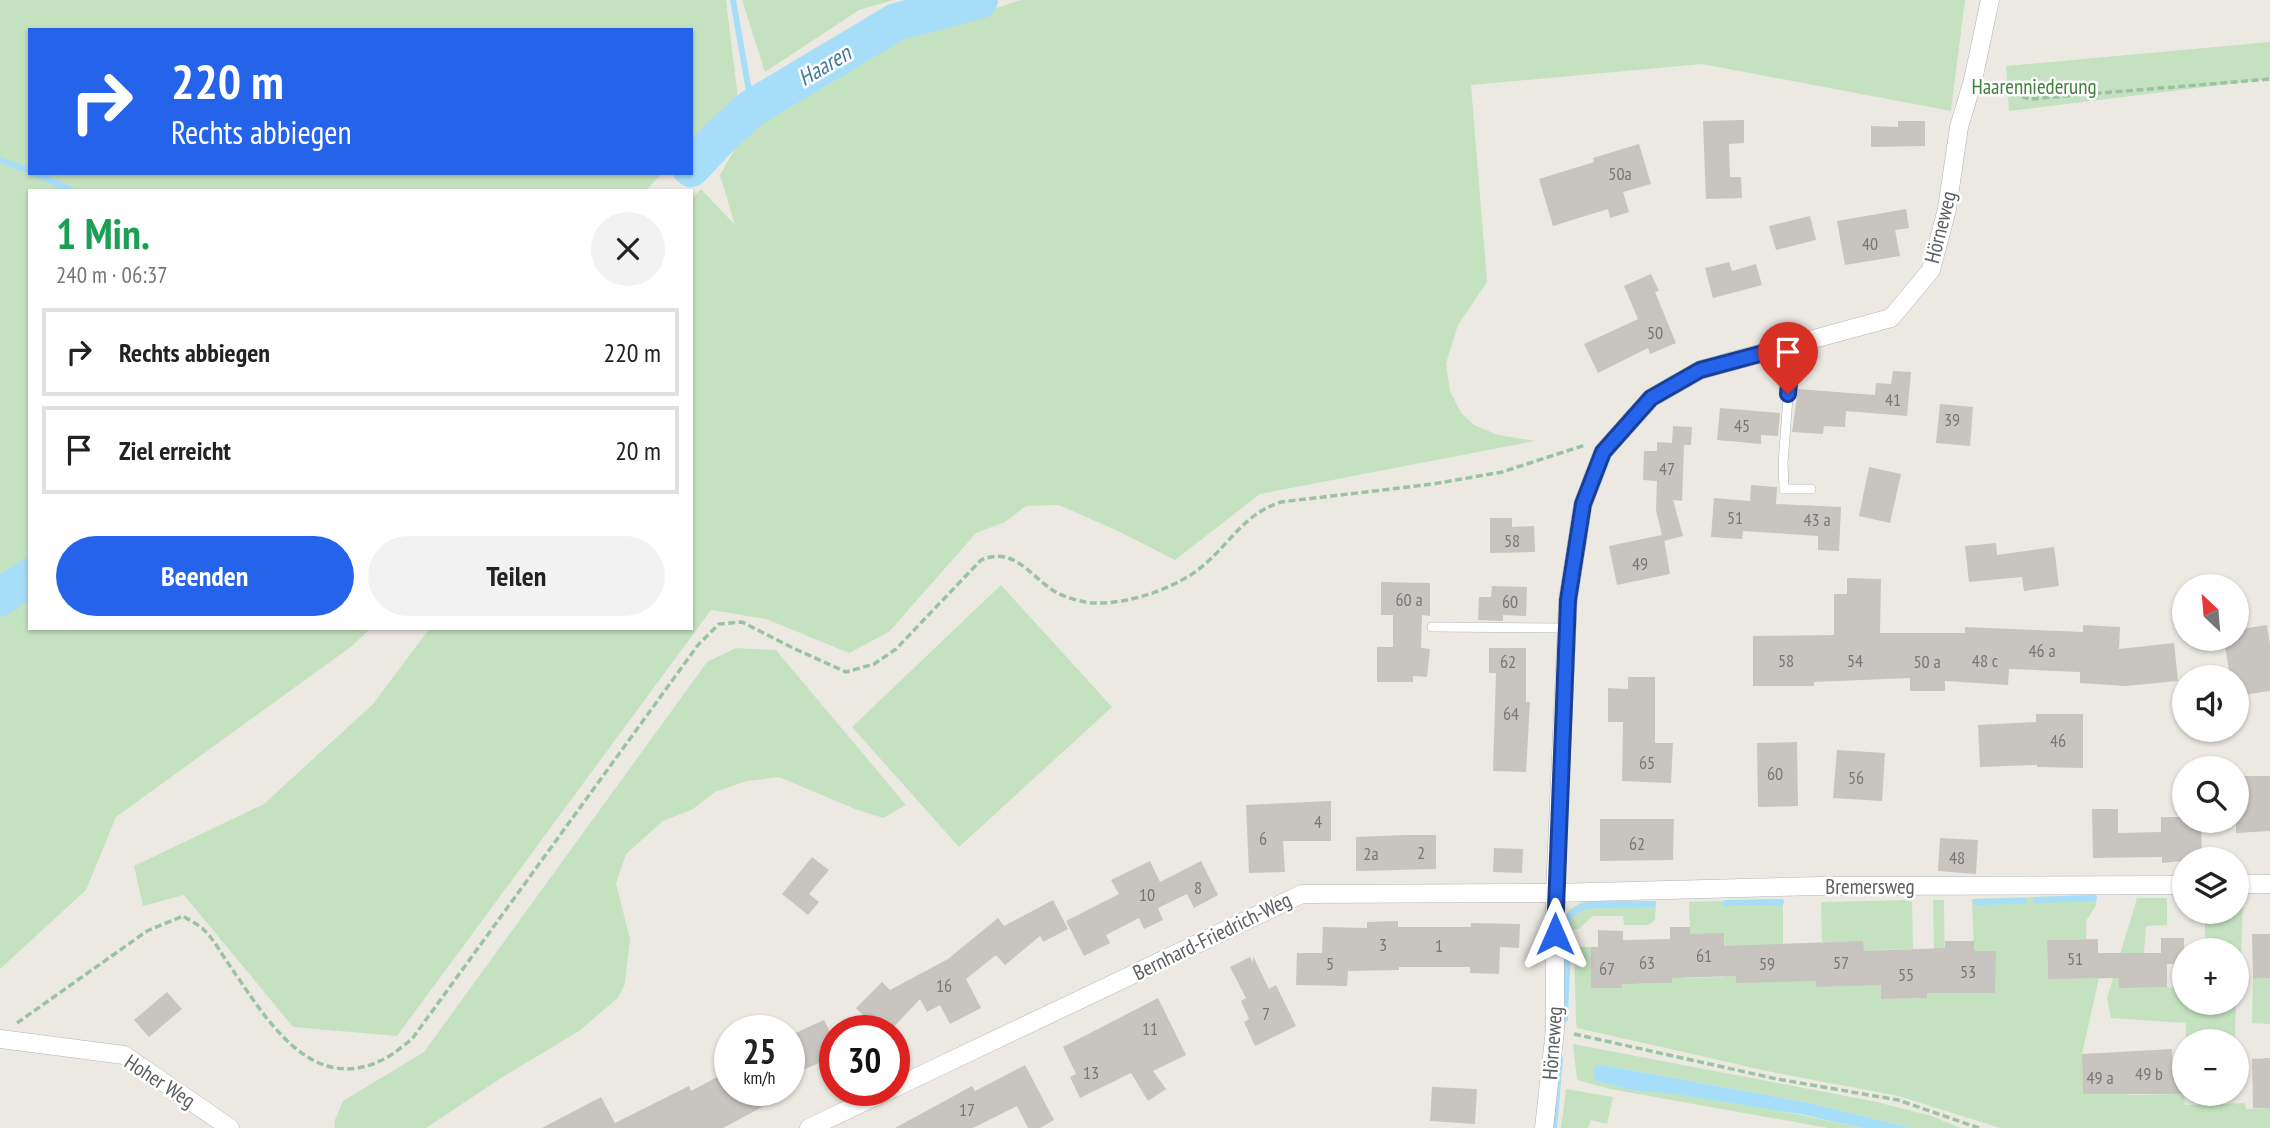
<!DOCTYPE html>
<html lang="de">
<meta charset="utf-8">
<style>
body{margin:0;font-family:"PT Sans Narrow",sans-serif;background:#f2f2f2;color:#222;height:100vh;display:flex;flex-direction:column;font-size:26px;white-space:nowrap}
*{box-sizing:border-box;margin:0}
p{font-size:23px;color:#767676}
.icon{flex:none;width:38px;height:38px;fill:none;stroke:currentColor;stroke-width:2;stroke-linecap:round;stroke-linejoin:round}
.map{position:relative;flex:1;overflow:hidden}
.drawer{position:absolute;left:28px;top:189px;width:665px;height:441px;display:flex;flex-direction:column;background:#fff;border-radius:0px;box-shadow:0 2px 5px #0004}
.drawer>*{flex:none}
.banner{position:absolute;left:28px;top:28px;width:665px;height:147px;border-radius:0px;box-shadow:0 2px 5px #0004;background:#2563eb;color:#fff;overflow:hidden}
.needle{width:46px;rotate:334deg}
.tools{position:absolute;left:2172px;top:574px;display:grid;gap:14px}
.tools a{display:grid;place-items:center;width:77px;height:77px;border-radius:50%;background:#fff;box-shadow:0 2px 5px #0004;font-size:35px}
.speed{position:absolute;left:714px;top:1015px;display:flex;gap:14px;font-size:35px;font-weight:700;text-align:center}
.speed>*{display:grid;place-content:center;width:91px;height:91px;border-radius:50%;background:#fff;box-shadow:0 2px 5px #0004;line-height:1}
.speed small{font-size:18px;font-weight:400}
.speed .limit{border:10px solid #d22;background:#fff;color:#111}
.pin{position:absolute;display:grid;place-items:center;width:60px;height:60px;color:#fff;margin:-72px -30px;border-radius:50% 50% 50% 0;rotate:-45deg;box-shadow:0 0 7px #0007}
.pin .icon{rotate:45deg}
.me{position:absolute;width:77px;margin:-38px;rotate:0deg;stroke-linejoin:round;filter:drop-shadow(0 0 5px #0008)}
.turn{display:flex;align-items:center;gap:24px;height:147px;padding:0 28px;font-size:32px}
.turn .icon{width:91px;height:91px;stroke-width:2.5}
.turn b{display:block;font-size:49px;line-height:60px}
.round{display:grid;place-items:center;flex:none;width:74px;height:74px;border-radius:37px;background:#f2f2f2}
.headline{display:flex;align-items:center;justify-content:space-between;height:119px;padding:0 28px}
h1{font-size:42px;font-weight:600;line-height:52px;color:#1e9e55}
.action{display:flex;gap:14px;margin-top:auto;padding:14px 28px}
.action a{flex:1;height:80px;border-radius:42px;background:#2563eb;color:#fff;font-size:28px;font-weight:600;line-height:80px;text-align:center}
.action a+a{background:#f2f2f2;color:#222}
ul{padding:0;list-style:none}
li{display:flex;align-items:center;gap:21px;height:88px;margin:0 14px 10px;padding:0 14px;border:4px solid #e0e0e0;border-radius:0px}
li div{flex:1}
li b{display:block;font-size:26px}
li em{font-style:normal}
.map>svg:first-child{display:block}
.green{fill:#c4e2c0}
.water{fill:#a6def9}
.lines{fill:none;stroke-linecap:round;stroke-linejoin:round}
.stream{stroke:#a6def9;stroke-width:6}
.river{stroke:#a6def9;stroke-width:38}
.building{fill:#c8c4bf}
.lane-casing{stroke:#b0b4b7;stroke-width:10}
.street-casing{stroke:#b0b4b7;stroke-width:19}
.path{stroke:#9bc3a2;stroke-width:3.5;stroke-dasharray:7 3.5;stroke-linecap:butt}
.lane{stroke:#fff;stroke-width:9}
.street{stroke:#fff;stroke-width:18}
.route-casing{stroke:#184099;stroke-width:18}
.route{stroke:#2563eb;stroke-width:12}
.labels{text-anchor:middle;dominant-baseline:central;stroke-width:5;stroke-linejoin:round;paint-order:stroke}
.number-label{font-size:18px;fill:#767879}
.park-label{font-size:21px;fill:#3f813b;stroke:#fff}
.street-label{font-size:21px;fill:#5b5f62;stroke:#fff}
.water-label{font-size:23px;font-style:italic;fill:#427aa1;stroke:#fff}
</style>
<div class="map">
<svg width="2270" height="1128" viewBox="0 0 2270 1128">
<rect width="100%" height="100%" fill="#ece9e3"/>
<path class="green" d="M0 0H726L738 98 691 145V30H30V173H663L645 191H30V559L0 580Z
M742 0H893L859 10 765 72Z
M1021 0H1965L1951 111 1702 64 1471 85 1487 282 1458 325 1446 363 1450 391 1461 413 1474 425 1498 435 1535 441 1260 494 1175 560 1120 532 1059 505 1026 506 1005 522 976 533 889 632 849 653 766 619 711 610 397 1036 293 1027 184 895 143 906 134 866 264 804 373 704 430 628H691V200L701 189 735 225 720 175 741 138 778 107 844 65 918 33Z
M2270 42V79L2009 111 2006 66Z
M1001 585 1112 707 959 847 852 727Z
M30 597V628H371L352 646 116 817 86 890 0 969V617Z
M736 648 776 650 906 805 883 818 855 809 779 777 747 781 715 792 693 809 663 821 626 854 616 883 630 939 625 984 618 998 579 1031 501 1078 426 1128H335L334 1122 343 1101 424 1052 707 662Z
M2096 895V905L2086 921V939L2047 940 2048 979 2099 978 2082 1054 2083 1094 2128 1080 2129 1095 2184 1094 2185 1105 2245 1103 2246 1109 2270 1108V1128H2000L1899 1096 1776 1073 1577 1028 1576 1022 1574 947H1591V988H1622V947L1636 940 1637 984 1672 983 1671 944 1683 943 1684 978 1725 977 1724 934H1690L1689 902 1783 899V945L1815 957 1816 987 1864 985 1863 942H1822L1821 902 1912 900 1913 949 1880 950 1881 999 1927 998 1926 955 1934 953 1933 900H1944L1945 992 1995 993V951H1974L1972 899Z
M2137 898H2167V925L2146 926 2144 953H2119L2120 987H2167L2184 990V1003H2236L2235 1039 2186 1038V1023L2111 1018 2107 998Z
M1585 901H1656L1655 920 1648 925H1624L1623 916H1593L1579 929 1563 930C1564 913 1570 907 1585 901Z
M2237 902H2243L2241 963 2237 962 2236 950H2205V912H2236Z
M2270 978V1024L2252 1023 2253 979Z
M1573 1044 1877 1102 1932 1116 1960 1128H1911L1810 1103 1603 1065 1596 1081C1623 1088 1649 1090 1676 1094 1738 1102 1800 1114 1862 1128H1828L1610 1089 1577 1080Z
M1566 1089 1613 1097 1607 1124 1591 1120 1588 1128H1561Z"/>
<path class="water" d="M1603 1065 1810 1103 1911 1128H1862L1800 1114 1675 1094 1632 1090 1596 1081 1593 1072 1595 1067Z"/>
<g class="lines">
<path class="stream" d="M733 0 752 108
M0 160 30 171
M34 173 73 191
M2036 900 2094 898
M1976 902 2024 901
M1726 903 1781 902
M1567 928 1568 917 1581 907 1593 905 1653 904
M1565 1019 1568 943
M1554 1128 1560 1060"/>
<path class="river" d="M691 168 721 136 752 108 896 22 979 0
M0 597 30 577"/>
</g>
<path class="building" d="M1744 120V143L1729 144 1730 177H1741L1742 198 1706 199 1703 121Z
M1898 121H1925V146L1871 147V126L1898 127Z
M1639 144 1651 184 1623 192 1629 212 1610 218 1608 209 1553 226 1539 179 1594 162 1593 158Z
M1906 209 1909 228 1895 230 1900 256 1845 265 1837 221Z
M1810 216 1816 240 1776 250 1769 226Z
M1729 262 1732 271 1756 264 1762 285 1713 298 1705 268Z
M1651 274 1659 291 1655 292 1676 343 1650 354 1648 348 1598 373 1584 344 1638 319 1624 286Z
M1893 371 1911 372 1907 416 1846 411 1845 427 1824 426 1823 434 1792 432 1798 389 1875 395 1876 383 1891 384Z
M1940 404 1973 407 1970 446 1936 443Z
M1720 408 1780 413 1778 436 1761 435V444L1717 440Z
M1673 426 1692 427 1691 445H1684L1682 501 1673 500 1683 536 1664 541V539L1670 574 1617 585 1609 546 1662 535 1656 510 1657 481 1643 480 1644 451H1657V442L1672 443Z
M1869 467 1901 474 1890 523 1859 516Z
M1751 485 1777 487 1776 504 1841 507 1839 551 1818 550V536L1743 531 1742 539 1711 537 1714 498 1750 501Z
M1490 518H1512V527L1534 526 1535 552 1490 553Z
M1996 543 1997 555 2054 547 2059 586 2024 591 2022 577 1969 582 1965 546Z
M1847 578 1881 579 1880 633H1965V627L2083 632V625L2120 627 2119 649 2174 643 2178 681 2125 686 2080 683V672L2009 669 2008 685 1945 681V691H1910V678L1814 682V686H1753V636L1834 635V594H1847Z
M1381 582 1430 583V616L1422 615 1421 648 1430 649 1427 677 1413 676V682H1377V647H1393V615H1381Z
M1492 586 1527 587 1526 616 1503 615V621L1478 620 1479 597H1491Z
M2267 625 2270 645V691L2236 696V677H2230L2224 639H2236V630Z
M1489 648H1526V702H1530L1526 772 1493 771 1496 673H1489Z
M1628 677H1655V743H1673L1671 783 1622 781 1623 722H1608V688L1628 689Z
M2036 714H2083V768L2037 767V765L1980 767 1978 725 2036 722Z
M1797 742 1798 806 1758 807 1757 743Z
M1837 750 1885 753 1882 801 1833 798Z
M2236 776H2270V831L2236 833Z
M1331 801V841H1283L1285 872 1249 873 1246 805Z
M2092 809H2118V833L2161 832V817H2184V821H2201L2202 859 2162 863V857L2093 858Z
M1600 819H1674L1673 860 1600 861Z
M1406 835H1436V869L1356 871V837Z
M1940 838 1978 840 1976 874 1938 871Z
M1494 848 1523 849 1522 873 1493 872Z
M812 857 829 870 809 894 819 902 808 915 782 894Z
M1150 861 1160 882 1201 861 1218 895 1194 908 1187 894 1158 908 1163 920 1144 929 1139 918 1106 935 1110 943 1084 956 1066 921 1119 894 1111 880Z
M1053 900 1068 929 1043 942 1040 936 1005 965 996 955 966 979 981 1008 950 1024 940 1005 927 1012 920 999 890 1031H879L856 1008 882 982 890 990 948 959 998 918 1004 926Z
M1398 921V927H1471V923L1520 924 1519 948 1500 947 1499 974 1470 973V967H1399V970L1348 971 1347 986 1296 985 1297 953H1322L1323 927 1367 928V922Z
M1670 927H1690V934L1724 933V946L1863 941 1864 951 1945 948V941H1974V951H1996L1995 993H1927V998L1881 999V985L1816 987V981L1736 983V976L1672 978V983L1622 984V988H1591V947H1598V930L1623 931V940L1670 939Z
M2252 934H2270V978L2253 979Z
M2161 938H2184V964H2167V987L2119 988V978L2048 979 2047 940 2098 939V953H2161Z
M1253 956 1269 989 1276 985 1296 1026 1255 1046 1244 1022 1249 1019 1241 1001 1246 998 1230 967 1250 957 1253 963Z
M167 992 182 1009 149 1037 134 1020Z
M1158 998 1186 1055 1153 1071 1166 1089 1148 1101 1131 1073 1080 1098 1070 1077 1076 1074 1063 1047Z
M824 1020 835 1042V1056L789 1076V1036Z
M2172 1049 2173 1073H2184V1094H2083L2082 1054Z
M2270 1058V1108H2253L2252 1059Z
M1025 1065 1054 1120 1040 1128H1028L1017 1106 973 1128H895L972 1086 975 1091Z
M719 1076 722 1081 730 1077V1090H794L723 1128H542L601 1097 615 1123 689 1086 691 1091Z
M1432 1087 1477 1089 1475 1124 1430 1121Z"/>
<g class="lines">
<defs>
<path id="lane" d="M1792 345 1783 463 1784 489H1811
M1432 627 1567 628"/>
<path id="street" d="M2236 884H2270
M0 1039 124 1055 230 1128
M894 1088 1302 894 1555 893 1819 886 2184 885
M809 1128 889 1090
M1544 1128 1555 1030V893L1568 600 1583 504 1603 452 1651 398 1700 370 1891 318 1931 270 1947 209 1959 127 1973 80 1990 0"/>
</defs>
<use href="#lane" class="lane-casing"/>
<use href="#street" class="street-casing"/>
<path class="path" d="M1992 86 2029 99 2270 79
M17 1023 147 931 183 916C190 921 200 925 205 931 215 941 222 955 230 966 266 1018 311 1098 386 1058 395 1053 404 1045 412 1039L698 645 719 624 742 622 793 648 846 672 874 664 896 649 981 560C1014 546 1029 575 1054 591 1063 597 1084 603 1095 603 1130 604 1177 588 1204 565 1232 541 1244 514 1281 502L1433 484 1502 472 1585 445
M1574 1034 1777 1079 1898 1100 1979 1128"/>
<use href="#lane" class="lane"/>
<use href="#street" class="street"/>
</g>
<g class="lines">
<defs>
<path id="route" d="M1555 934 1568 600 1583 504 1603 452 1651 398 1700 370 1793 345 1788 394"/>
</defs>
<use href="#route" class="route-casing"/>
<use href="#route" class="route"/>
</g>
<g class="labels">
<g class="number-label">
<text x="1620" y="173">50a</text>
<text x="1870" y="243">40</text>
<text x="1655" y="332">50</text>
<text x="1893" y="399">41</text>
<text x="1952" y="419">39</text>
<text x="1742" y="425">45</text>
<text x="1667" y="468">47</text>
<text x="1735" y="517">51</text>
<text x="1817" y="519">43 a</text>
<text x="1512" y="540">58</text>
<text x="1640" y="563">49</text>
<text x="1409" y="599">60 a</text>
<text x="1510" y="601">60</text>
<text x="2042" y="650">46 a</text>
<text x="1786" y="660">58</text>
<text x="1855" y="660">54</text>
<text x="1985" y="660">48 c</text>
<text x="1508" y="661">62</text>
<text x="1927" y="661">50 a</text>
<text x="1511" y="713">64</text>
<text x="2058" y="740">46</text>
<text x="1647" y="762">65</text>
<text x="1775" y="773">60</text>
<text x="1856" y="777">56</text>
<text x="1318" y="821">4</text>
<text x="1263" y="838">6</text>
<text x="1637" y="843">62</text>
<text x="1421" y="852">2</text>
<text x="1371" y="853">2a</text>
<text x="1957" y="857">48</text>
<text x="1198" y="887">8</text>
<text x="1147" y="894">10</text>
<text x="1383" y="944">3</text>
<text x="1439" y="945">1</text>
<text x="1704" y="955">61</text>
<text x="2075" y="958">51</text>
<text x="1647" y="962">63</text>
<text x="1841" y="962">57</text>
<text x="1330" y="963">5</text>
<text x="1767" y="963">59</text>
<text x="1607" y="968">67</text>
<text x="1968" y="971">53</text>
<text x="1906" y="974">55</text>
<text x="944" y="985">16</text>
<text x="1266" y="1013">7</text>
<text x="1150" y="1028">11</text>
<text x="1091" y="1072">13</text>
<text x="2149" y="1073">49 b</text>
<text x="2100" y="1077">49 a</text>
<text x="967" y="1109">17</text>
</g>
<g class="park-label">
<text x="2034" y="86">Haarenniederung</text>
</g>
<g class="street-label">
<text transform="translate(1940 227) rotate(-76)">Hörneweg</text>
<text x="1870" y="886">Bremersweg</text>
<text transform="translate(1212 936) rotate(-26)">Bernhard-Friedrich-Weg</text>
<text transform="translate(1552 1043) rotate(-86)">Hörneweg</text>
<text transform="translate(160 1081) rotate(33)">Hoher Weg</text>
</g>
<g class="water-label">
<text transform="translate(824 65) rotate(-31)">Haaren</text>
</g>
</g>
</svg>
<div class="tools">
<a><svg class="needle" viewBox="-14 -14 28 28"><path d="M0-13l5 13h-10z" fill="#e53935"/><path d="M0 13l5-13h-10z" fill="#767676"/></svg></a>
<a><svg class="icon" aria-label="sound" viewBox="0 0 24 24"><path d="M4 9h4l5-4v14l-5-4H4zM17 9q2 3 0 6"/></svg></a>
<a><svg class="icon" aria-label="search" viewBox="0 0 24 24"><circle cx="10" cy="10" r="6"/><path d="M15 15l6 6"/></svg></a>
<a><svg class="icon" aria-label="layers" viewBox="0 0 24 24"><path d="M12 4l9 5-9 5-9-5zM3 14l9 5 9-5"/></svg></a>
<a>+</a>
<a>−</a>
</div>
<div class="speed"><div>25<small>km/h</small></div><div class="limit">30</div></div>
<div class="pin" style="left:1788px;top:394px;background:#d93025"><svg class="icon" aria-label="arrive" viewBox="0 0 24 24"><path d="M6 21V4h12l-3 4 3 4H6"/></svg></div>
<svg class="me" style="left:1555px;top:934px" viewBox="-20 -20 40 40"><path d="M0-17L14 15 0 8-14 15z" fill="#2563eb" stroke="#fff" stroke-width="4"/></svg>
<div class="banner">
<div class="turn"><svg class="icon" aria-label="right" viewBox="0 0 24 24"><path d="M7 20v-9h11M14 6l5 5-5 5"/></svg><div><b>220 m</b>Rechts abbiegen</div></div>
</div>
<section class="drawer">
<div class="headline"><div><h1>1 Min.</h1><p>240 m · 06:37</p></div><a class="round"><svg class="icon" aria-label="close" viewBox="0 0 24 24"><path d="M6 6l12 12M18 6L6 18"/></svg></a></div>
<ul>
<li><svg class="icon" aria-label="right" viewBox="0 0 24 24"><path d="M7 20v-9h11M14 6l5 5-5 5"/></svg><div><b>Rechts abbiegen</b></div><em>220 m</em></li>
<li><svg class="icon" aria-label="arrive" viewBox="0 0 24 24"><path d="M6 21V4h12l-3 4 3 4H6"/></svg><div><b>Ziel erreicht</b></div><em>20 m</em></li>
</ul>
<div class="action"><a>Beenden</a><a>Teilen</a></div>
</section>
</div>
